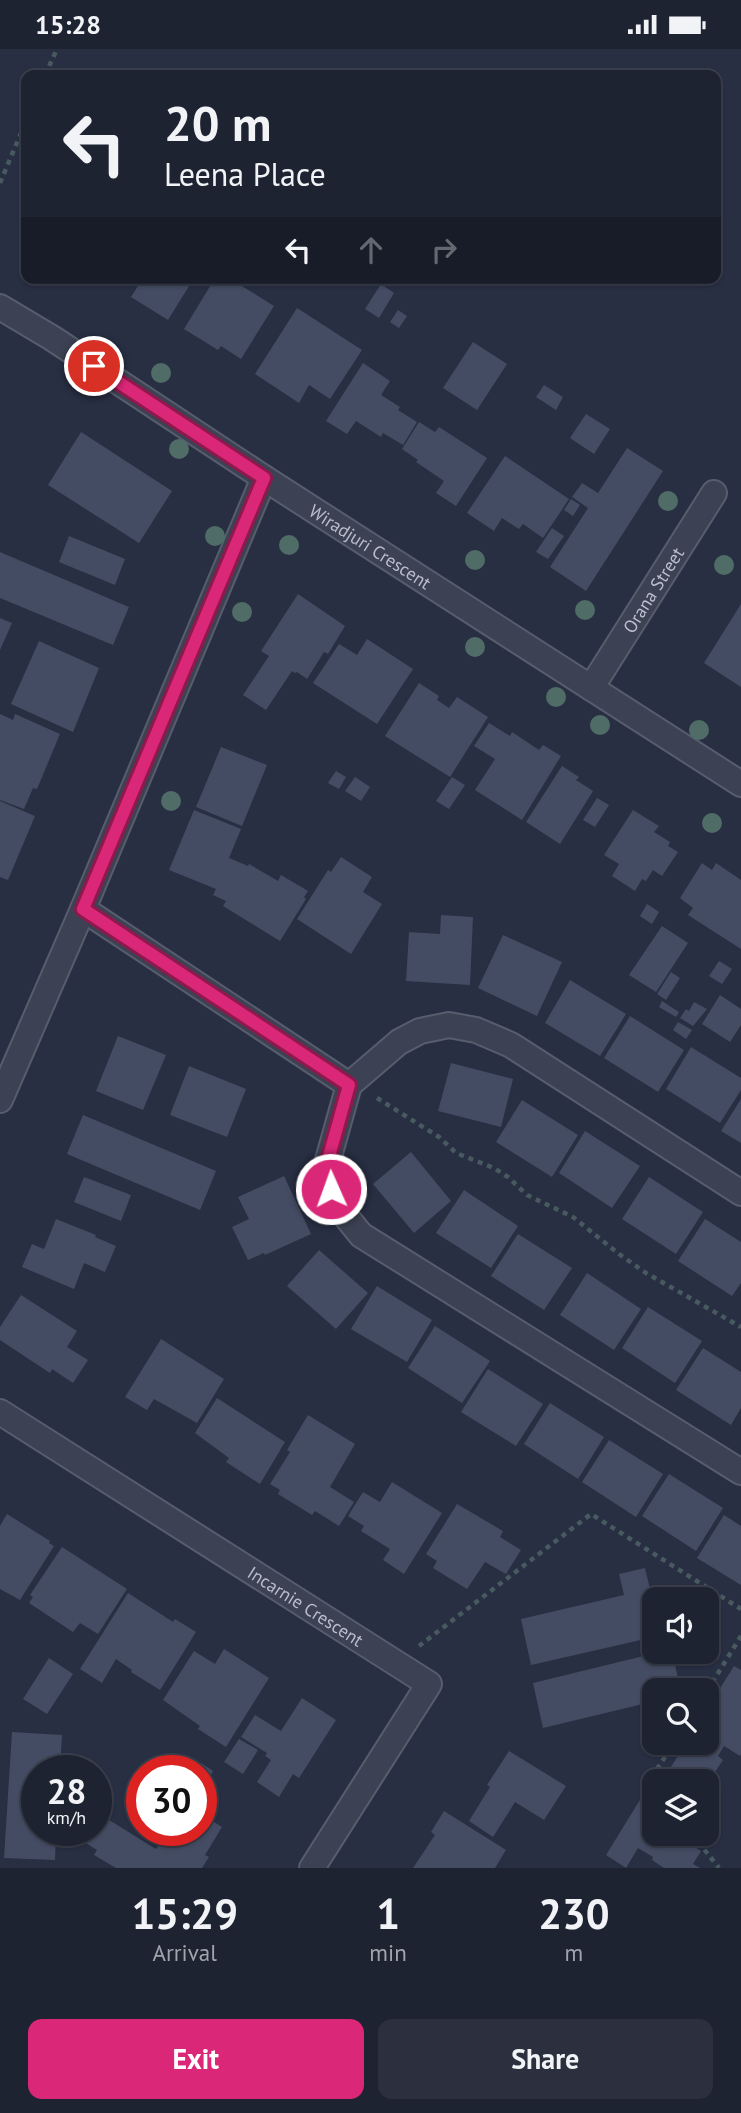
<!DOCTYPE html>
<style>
body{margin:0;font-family:"PT Sans",sans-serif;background:#2b2f3e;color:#f1f3f6;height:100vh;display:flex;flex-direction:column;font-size:26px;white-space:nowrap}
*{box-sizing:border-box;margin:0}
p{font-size:23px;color:#a1a4ac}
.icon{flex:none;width:38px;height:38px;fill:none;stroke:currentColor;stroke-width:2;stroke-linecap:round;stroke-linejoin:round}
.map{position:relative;height:1819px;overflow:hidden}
.drawer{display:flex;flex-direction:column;background:#1e2332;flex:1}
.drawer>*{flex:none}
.top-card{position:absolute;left:21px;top:21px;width:700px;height:214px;border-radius:14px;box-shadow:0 2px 5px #0004,0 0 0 2px #3c404d;background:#1e2332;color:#f1f3f6;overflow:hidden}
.buttons{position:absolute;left:642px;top:1538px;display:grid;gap:14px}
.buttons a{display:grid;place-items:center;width:77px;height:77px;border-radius:14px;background:#1e2332;box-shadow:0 2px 5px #0004,0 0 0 2px #3c404d;font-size:35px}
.speed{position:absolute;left:21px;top:1706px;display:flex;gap:14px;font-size:35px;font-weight:700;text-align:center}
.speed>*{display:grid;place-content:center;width:91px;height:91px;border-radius:50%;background:#1e2332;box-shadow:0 2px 5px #0004,0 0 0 2px #3c404d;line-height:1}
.speed small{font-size:18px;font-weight:400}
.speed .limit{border:10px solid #d22;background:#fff;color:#111}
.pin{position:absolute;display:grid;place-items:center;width:60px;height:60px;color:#fff;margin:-30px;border:4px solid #fff;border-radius:50%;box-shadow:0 2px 7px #0007}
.me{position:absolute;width:77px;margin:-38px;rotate:358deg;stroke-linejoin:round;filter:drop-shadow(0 0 5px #0008)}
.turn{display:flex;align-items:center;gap:24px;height:147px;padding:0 28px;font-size:32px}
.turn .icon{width:91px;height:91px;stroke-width:2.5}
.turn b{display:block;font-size:49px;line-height:60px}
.lanes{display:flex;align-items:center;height:66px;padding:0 28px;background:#0003;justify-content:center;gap:35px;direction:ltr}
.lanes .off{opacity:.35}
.eta{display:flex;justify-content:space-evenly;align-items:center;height:119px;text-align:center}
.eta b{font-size:42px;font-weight:700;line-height:49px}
.primary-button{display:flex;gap:14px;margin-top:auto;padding:14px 28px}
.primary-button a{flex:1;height:80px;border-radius:14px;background:#db2777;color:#fff;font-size:28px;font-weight:700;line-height:80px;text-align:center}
.primary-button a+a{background:#2b2f3e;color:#f1f3f6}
.status{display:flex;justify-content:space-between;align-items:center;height:49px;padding:0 35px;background:#1e2332;direction:ltr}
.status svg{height:19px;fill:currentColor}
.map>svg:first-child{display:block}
.building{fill:#444c63}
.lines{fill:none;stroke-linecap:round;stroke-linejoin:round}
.street-casing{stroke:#585d6d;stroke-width:28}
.path{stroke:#485a60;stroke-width:4.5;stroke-dasharray:5 5;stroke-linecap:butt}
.street{stroke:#3c4253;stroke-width:24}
.tree{fill:#506c66}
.route-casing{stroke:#8e194d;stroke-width:18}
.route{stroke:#db2777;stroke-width:12}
.labels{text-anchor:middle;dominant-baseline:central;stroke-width:5;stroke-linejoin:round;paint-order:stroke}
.street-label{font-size:18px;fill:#babecc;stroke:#212738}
</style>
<div class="status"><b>15:28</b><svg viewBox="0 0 49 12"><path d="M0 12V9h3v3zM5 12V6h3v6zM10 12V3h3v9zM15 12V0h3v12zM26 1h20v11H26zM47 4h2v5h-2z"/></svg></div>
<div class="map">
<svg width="741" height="1819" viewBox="0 0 741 1819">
<rect width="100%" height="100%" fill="#282f43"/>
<path class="building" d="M143 229H194L168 271 131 248Z
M215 229H229L274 257 241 310 221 297 218 301 184 280Z
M381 235 394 244 379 269 365 260Z
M297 259 362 301 330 350 309 336 299 354 255 325Z
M398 261 407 267 399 279 390 273Z
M473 293 507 315 477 361 443 339Z
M363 314 390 332 381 346 400 358 398 361 417 373 403 396 383 384 381 388 356 372 347 385 326 372Z
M544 336 563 348 556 361 536 348Z
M586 365 610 380 594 405 570 389Z
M419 373 435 383 439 378 487 409 456 457 436 444 444 432 416 413 418 411 402 400Z
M81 383 172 442 139 494 48 436Z
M627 399 663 422 586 542 550 518 588 459 572 448 582 434 598 444Z
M505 407 569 450 543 489 523 475 519 480 502 469 494 482 467 464Z
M571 450 580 456 573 467 564 461Z
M552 479 564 487 548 510 536 503Z
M69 487 125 510 115 536 59 513Z
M0 503 129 558 113 596 0 549Z
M298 545 345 577 328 605 324 603 307 630 297 623 295 624 292 622 266 661 243 646 269 607 261 602Z
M741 555V638L704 614Z
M0 569 12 574 0 601Z
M367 590 413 620 377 675 313 634 339 595 357 606Z
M39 592 99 619 73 683 11 655Z
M419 634 439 647 437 651 449 659 457 648 488 668 450 728 385 687Z
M0 665 13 671 15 665 60 685 37 740 33 739 24 760 0 751Z
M489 674 510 687 512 683 539 701 543 696 561 707 522 771 475 741 495 710 474 697Z
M221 698 267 716 242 777 196 758Z
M562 717 579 728 576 731 593 742 560 795 526 773Z
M336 722 346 728 339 740 328 734Z
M355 728 370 738 361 752 345 742Z
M452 728 465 736 449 760 436 752Z
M597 749 609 756 595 778 583 771Z
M0 752 35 767 8 831 0 828Z
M194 761 241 780 229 809 248 817 249 815 278 832 281 826 308 842 304 848 306 850 280 892 223 857 226 852 213 846 216 840 169 821Z
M633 761 659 777 654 783 670 793 668 797 678 803 662 827 653 821 646 832 642 830 635 842 612 827 619 815 604 806Z
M341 808 372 828 363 843 382 855 351 905 297 870 328 821 331 823Z
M702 814 712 821 716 814 741 831V900L688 866 693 859 680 849Z
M647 855 659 863 652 875 640 867Z
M441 866 473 868 470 936 406 932 409 883 440 885Z
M662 877 688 894 656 943 629 926Z
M503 886 562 913 537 967 478 939Z
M719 912 732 920 722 935 709 927Z
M671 923 680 929 666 951 657 945Z
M570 931 626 965 600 1007 545 974Z
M720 946 741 960V976L730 993 702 975Z
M662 952 679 963 676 968 659 958Z
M694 953 707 960 693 977 680 969 686 960 689 962Z
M630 967 684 1001 658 1043 604 1009Z
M678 973 692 981 686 990 673 981Z
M118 987 166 1006 143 1061 96 1042Z
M691 998 741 1029V1041L720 1074 666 1040Z
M451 1014 513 1030 501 1078 438 1062Z
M189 1017 246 1040 227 1088 170 1066Z
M741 1050V1094L721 1082Z
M522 1051 578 1086 552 1128 496 1093Z
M83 1066 216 1122 200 1161 67 1105Z
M585 1082 640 1117 612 1159 559 1124Z
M411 1103 451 1152 414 1184 373 1135Z
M284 1127 311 1185 265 1206 264 1204 248 1211 232 1178 249 1170 238 1148Z
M84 1128 131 1146 121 1172 74 1153Z
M649 1128 703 1163 676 1205 622 1170Z
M464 1141 518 1177 491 1219 436 1184Z
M56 1170 96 1186 95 1188 116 1197 105 1223 84 1214 74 1240 22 1218 32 1195 44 1200Z
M705 1170 741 1193V1234L732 1247 678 1212Z
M518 1185 572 1219 544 1261 491 1227Z
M319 1201 368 1244 336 1280 287 1237Z
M587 1224 641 1260 614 1301 560 1266Z
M377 1237 432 1271 407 1313 351 1280Z
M21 1246 77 1282 67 1298 88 1311 73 1334 52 1320 50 1324 0 1291V1278Z
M648 1258 702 1292 675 1334 622 1299Z
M435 1277 490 1312 462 1354 408 1319Z
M161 1290 224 1330 197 1374 154 1350 147 1361 125 1348Z
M703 1299 741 1323V1359L731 1376 676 1341Z
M488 1320 543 1355 516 1397 461 1363Z
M217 1349 285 1393 260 1435 226 1413 229 1409 195 1384Z
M550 1354 604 1388 578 1430 524 1395Z
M308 1366 355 1395 330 1438 354 1453 339 1477 315 1462 312 1466 278 1445 280 1441 270 1435 290 1403 287 1401Z
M609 1391 663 1425 636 1468 582 1433Z
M669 1425 723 1459 696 1502 642 1467Z
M392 1433 442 1464 404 1525 383 1511 390 1500 361 1482 364 1477 348 1467 363 1443 380 1453Z
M457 1455 503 1482 500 1488 521 1501 506 1525 485 1513 467 1540 433 1519 437 1512 426 1505Z
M7 1465 50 1492 49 1494 54 1497 20 1551 0 1540V1477Z
M724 1466 741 1477V1536L697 1509Z
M62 1498 127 1540 98 1585 80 1574 73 1583 29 1554 33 1548 30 1546Z
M645 1519 650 1540 658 1538 660 1550H654V1588L531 1616 521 1570 624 1546 619 1525Z
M128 1544 173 1573 175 1570 196 1583 160 1641 131 1623 132 1621 116 1610 102 1634 80 1620Z
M224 1600 269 1629 226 1698 198 1680 200 1677 163 1651 194 1602 215 1615Z
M660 1603H672L681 1642H654V1680L647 1654 543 1679 533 1634Z
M49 1609 73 1625 47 1665 23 1650Z
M734 1617 741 1621V1705L740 1707 724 1697 718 1707 723 1711 713 1726 708 1723 702 1732H670L664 1729 686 1694H707V1660Z
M302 1649 336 1671 299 1729 293 1725 279 1748 257 1733 271 1711 265 1707 267 1704 241 1688 255 1666 281 1682Z
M12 1683 62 1686 60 1718 77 1719 76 1722H37V1782H56L55 1811 4 1809Z
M239 1690 258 1701 243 1725 224 1713Z
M509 1702 566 1737 544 1771 515 1753 493 1788 469 1772 490 1738 487 1736Z
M201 1714 213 1722 207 1733 204 1731 201 1735V1722H195Z
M643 1746 654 1753V1785H674L701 1802 693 1815 700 1819H664L652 1811 653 1808 638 1799 626 1819 606 1806Z
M444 1762 506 1801 495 1819H413L435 1786 431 1783Z
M201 1765 222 1778 205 1806 209 1808 202 1819H116L94 1806 97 1801 84 1793 91 1782H96V1774L101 1766 156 1800 168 1782H201Z"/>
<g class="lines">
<defs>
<g id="street">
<path id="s1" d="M0 258 52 289 264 429 741 735"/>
<path id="s2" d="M591 639 714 444"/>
<path d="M83 860 349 1036"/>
<path d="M0 1051 83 860 264 429"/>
<path d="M741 1144 511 996 476 981 449 976 420 982 399 993 349 1036 328 1111 330 1140 340 1160 361 1186 741 1423"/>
<path id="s3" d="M0 1363 429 1635 312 1819"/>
</g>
</defs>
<use href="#street" class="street-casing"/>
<path class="path" d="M45 26 57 0
M0 134 26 72
M377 1049 439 1088 456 1104 494 1119 508 1128 527 1146 573 1168 619 1205 646 1224 741 1278
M419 1597 591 1465 741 1560
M707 1642 741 1587
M654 1737 650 1731 674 1694
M692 1785 719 1819"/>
<use href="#street" class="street"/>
</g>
<g class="tree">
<circle cx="161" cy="324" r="10"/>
<circle cx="179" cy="400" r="10"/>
<circle cx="668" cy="452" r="10"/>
<circle cx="215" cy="487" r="10"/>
<circle cx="289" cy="496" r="10"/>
<circle cx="475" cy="511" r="10"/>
<circle cx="724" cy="516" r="10"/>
<circle cx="585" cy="561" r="10"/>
<circle cx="242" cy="563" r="10"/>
<circle cx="475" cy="598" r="10"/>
<circle cx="556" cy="648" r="10"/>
<circle cx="600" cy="676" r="10"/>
<circle cx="699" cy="681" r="10"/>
<circle cx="171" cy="752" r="10"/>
<circle cx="712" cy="774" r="10"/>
</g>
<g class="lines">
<defs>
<path id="route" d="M94 317 264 429 83 860 349 1036 328 1111 331 1140"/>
</defs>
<use href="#route" class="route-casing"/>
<use href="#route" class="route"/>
</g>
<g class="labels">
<g class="street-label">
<text stroke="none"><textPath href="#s1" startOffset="441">Wiradjuri Crescent</textPath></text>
<text stroke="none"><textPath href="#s2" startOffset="116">Orana Street</textPath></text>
<text stroke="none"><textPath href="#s3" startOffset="362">Incarnie Crescent</textPath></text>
</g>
</g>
</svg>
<div class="buttons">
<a><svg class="icon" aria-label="sound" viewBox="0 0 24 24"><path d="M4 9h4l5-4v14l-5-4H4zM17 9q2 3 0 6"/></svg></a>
<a><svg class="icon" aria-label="search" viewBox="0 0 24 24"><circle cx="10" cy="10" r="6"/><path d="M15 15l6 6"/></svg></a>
<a><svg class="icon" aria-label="layers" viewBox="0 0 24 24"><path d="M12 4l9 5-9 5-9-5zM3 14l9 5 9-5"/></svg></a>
</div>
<div class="speed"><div>28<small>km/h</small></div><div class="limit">30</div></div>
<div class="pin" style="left:94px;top:317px;background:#d93025"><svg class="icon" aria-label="arrive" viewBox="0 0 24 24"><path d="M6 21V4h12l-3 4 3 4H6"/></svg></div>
<svg class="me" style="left:331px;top:1140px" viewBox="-20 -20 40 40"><circle r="17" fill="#db2777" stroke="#fff" stroke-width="3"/><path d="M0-11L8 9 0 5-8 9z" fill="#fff"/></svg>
<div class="top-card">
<div class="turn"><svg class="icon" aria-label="left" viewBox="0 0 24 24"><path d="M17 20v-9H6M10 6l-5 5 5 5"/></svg><div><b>20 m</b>Leena Place</div></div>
<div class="lanes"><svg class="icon" aria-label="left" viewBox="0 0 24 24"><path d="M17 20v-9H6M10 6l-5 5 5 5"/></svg><svg class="icon off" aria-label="ahead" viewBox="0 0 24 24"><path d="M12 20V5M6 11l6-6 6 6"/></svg><svg class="icon off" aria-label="right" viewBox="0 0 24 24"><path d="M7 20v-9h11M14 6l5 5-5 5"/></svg></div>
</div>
</div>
<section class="drawer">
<div class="eta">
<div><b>15:29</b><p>Arrival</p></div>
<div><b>1</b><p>min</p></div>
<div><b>230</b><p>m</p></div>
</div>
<div class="primary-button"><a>Exit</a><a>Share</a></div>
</section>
